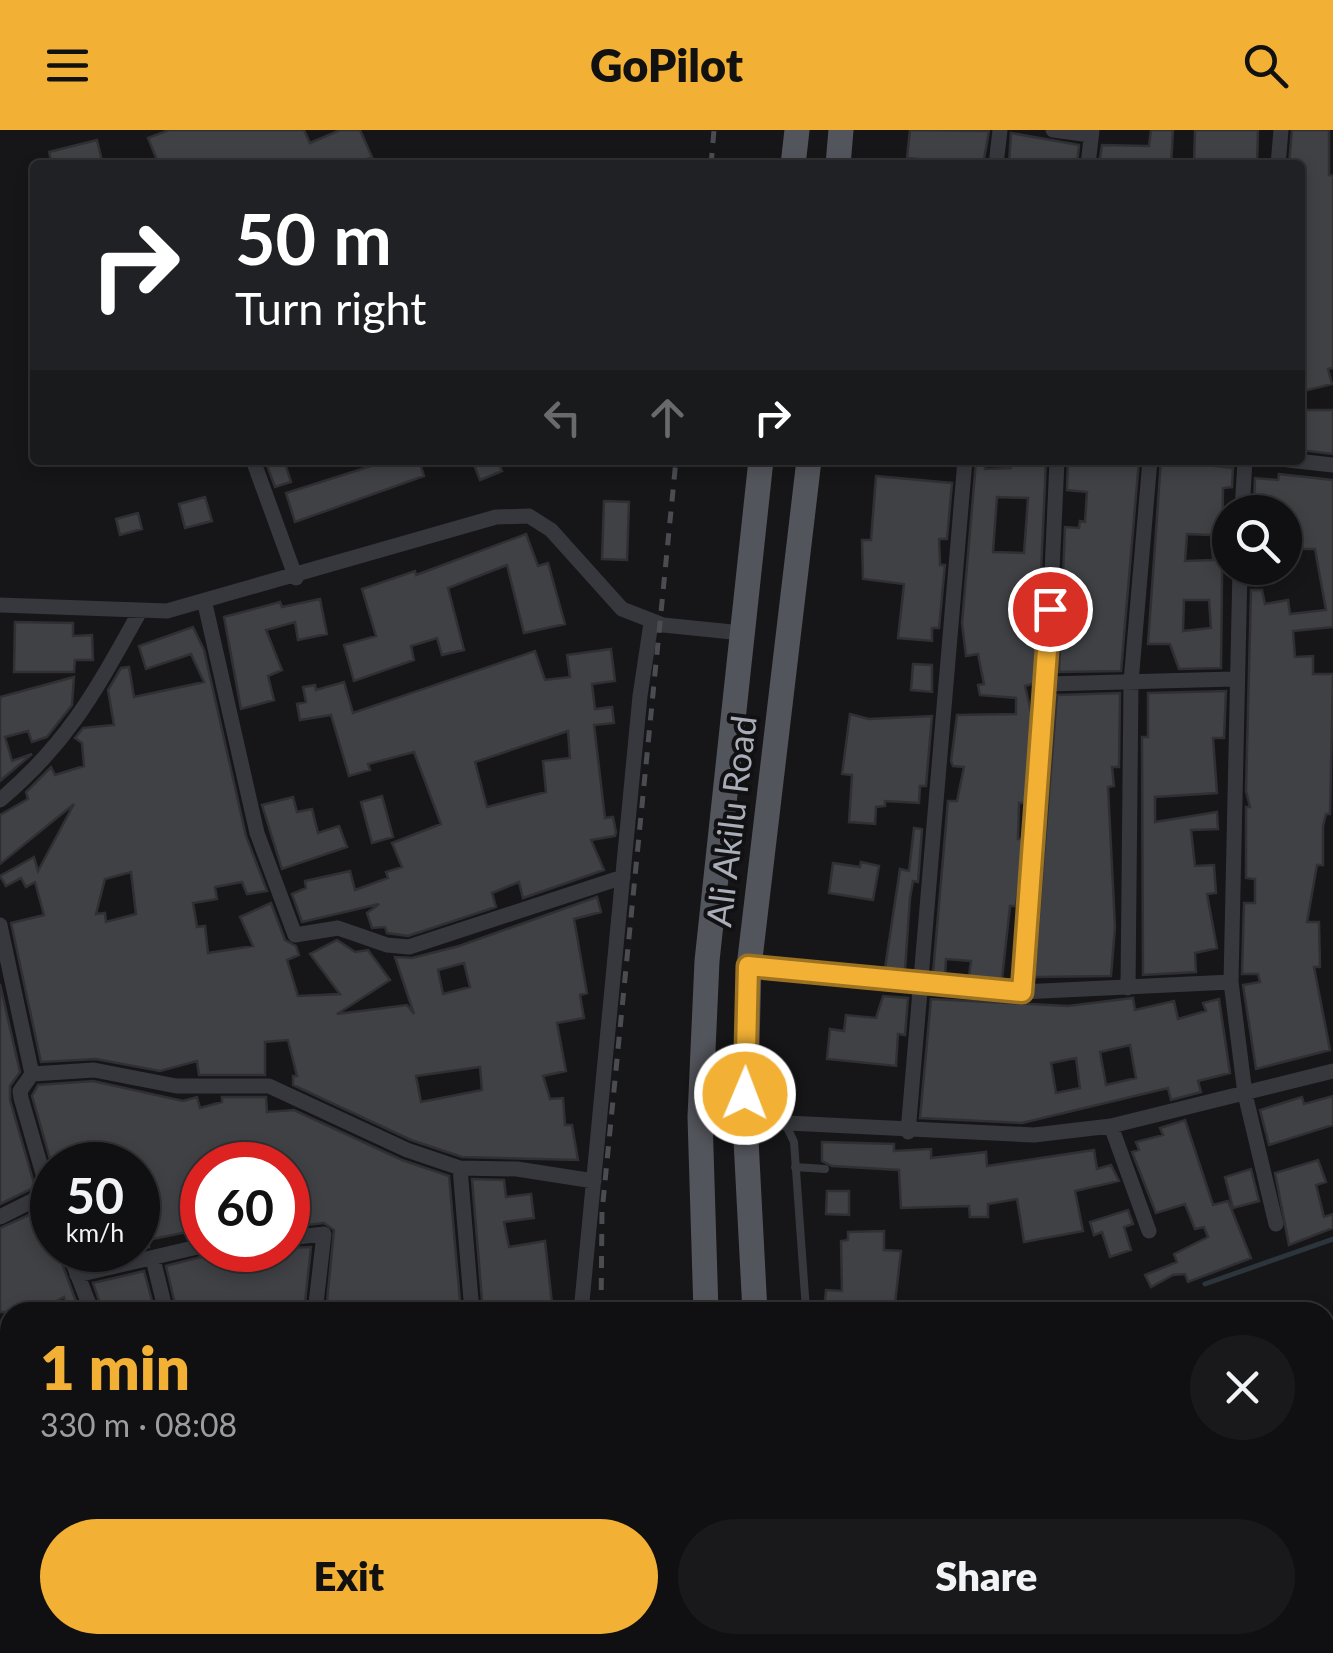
<!DOCTYPE html>
<meta charset="utf-8">
<style>
body{margin:0;font-family:Lato,sans-serif;background:#19191b;color:#f1f3f6;height:100vh;display:flex;flex-direction:column;font-size:38px;white-space:nowrap}
*{box-sizing:border-box;margin:0}
p{font-size:32px;color:#9c9d9f}
.icon{flex:none;width:55px;height:55px;fill:none;stroke:currentColor;stroke-width:2;stroke-linecap:round;stroke-linejoin:round}
.map{position:relative;flex:1;overflow:hidden}
.drawer{position:absolute;left:0px;top:1172px;width:1335px;height:352px;display:flex;flex-direction:column;background:#101012;border-radius:30px 30px 0 0;box-shadow:0 5px 15px #0003,0 0 0 2px #303032}
.drawer>*{flex:none}
.top-card{position:absolute;left:30px;top:30px;width:1275px;height:305px;border-radius:10px;box-shadow:0 5px 15px #0003,0 0 0 2px #303032;background:#202124;color:#fff;overflow:hidden}
.fabs{position:absolute;left:1212px;top:365px;display:grid;gap:20px}
.fabs a{display:grid;place-items:center;width:90px;height:90px;border-radius:50%;background:#101012;box-shadow:0 5px 15px #0003,0 0 0 2px #303032;font-size:50px}
.speed{position:absolute;left:30px;top:1012px;display:flex;gap:20px;font-size:50px;font-weight:700;text-align:center}
.speed>*{display:grid;place-content:center;width:130px;height:130px;border-radius:50%;background:#101012;box-shadow:0 5px 15px #0003,0 0 0 2px #303032;line-height:1}
.speed small{font-size:25px;font-weight:400}
.speed .limit{border:15px solid #d22;background:#fff;color:#111}
.pin{position:absolute;display:grid;place-items:center;width:85px;height:85px;color:#fff;margin:-42px;border:5px solid #fff;border-radius:50%;box-shadow:0 2px 10px #0007}
.me{position:absolute;width:110px;margin:-55px;rotate:1deg;stroke-linejoin:round;filter:drop-shadow(0 0 8px #0008)}
.turn{display:flex;align-items:center;gap:35px;height:210px;padding:0 40px;font-size:45px}
.turn .icon{width:130px;height:130px;stroke-width:2.5}
.turn b{display:block;font-size:70px;line-height:85px}
.lanes{display:flex;align-items:center;height:95px;padding:0 40px;background:#0003;justify-content:center;gap:50px;direction:ltr}
.lanes .off{opacity:.35}
.round{display:grid;place-items:center;flex:none;width:105px;height:105px;border-radius:52px;background:#19191b}
.overview{display:flex;align-items:center;justify-content:space-between;height:170px;padding:0 40px}
h1{font-size:60px;font-weight:800;line-height:75px;color:#f2b134}
.button{display:flex;gap:20px;margin-top:auto;padding:20px 40px}
.button a{flex:1;height:115px;border-radius:60px;background:#f2b134;color:#111;font-size:40px;font-weight:800;line-height:115px;text-align:center}
.button a+a{background:#19191b;color:#f1f3f6}
header{display:flex;justify-content:space-between;align-items:center;height:130px;padding:0 40px;background:#f2b134;color:#111;font-size:45px;font-weight:800}
.map>svg:first-child{display:block}
.lines{fill:none;stroke-linecap:round;stroke-linejoin:round}
.stream{stroke:#2c353c;stroke-width:5}
.building{fill:#404145;stroke:#303034;stroke-width:2.5;fill-rule:evenodd}
.lane{stroke:#37383d;stroke-width:8}
.street{stroke:#37383d;stroke-width:15}
.primary{stroke:#53555c;stroke-width:25}
.rail{stroke:#4a4c52;stroke-width:5;stroke-dasharray:12 10;stroke-linecap:butt}
.route-casing{stroke:#9d7322;stroke-width:25}
.route{stroke:#f2b134;stroke-width:18}
.labels{text-anchor:middle;dominant-baseline:central;stroke-width:8;stroke-linejoin:round;paint-order:stroke}
.street-label{font-size:35px;fill:#a8adb8;stroke:#111113}
</style>
<header><svg class="icon" aria-label="menu" viewBox="0 0 24 24"><path d="M4 6h16M4 12h16M4 18h16"/></svg>GoPilot<svg class="icon" aria-label="search" viewBox="0 0 24 24"><circle cx="10" cy="10" r="6"/><path d="M15 15l6 6"/></svg></header>
<div class="map">
<svg width="1333" height="1523" viewBox="0 0 1333 1523">
<rect width="100%" height="100%" fill="#161618"/>
<g class="lines">
<path class="stream" d="M1205 1154 1333 1109"/>
</g>
<path class="building" d="M169 0H304L310 13 340 0H360L372 27 354 35H159L148 8Z
M910 0 989 1 983 35 907 28Z
M1151 0H1173L1171 35H1099L1102 15 1149 16Z
M1195 0H1258L1257 35H1194Z
M1292 0H1329V45L1333 46V238L1328 239 1332 254 1300 262V68L1304 67 1305 43 1300 42V35H1289Z
M1011 3 1079 15 1077 35H1009Z
M97 10 103 35H52L49 22Z
M1305 280H1333V324L1300 320Z
M265 330H284L291 352 275 357Z
M390 330H419L424 346 295 392 286 363Z
M472 330H497L502 341 480 350Z
M1012 330H1046L1036 553 1025 556 1033 590 1026 673H1019L1018 709H1023L1018 761 1016 776H1010L1002 849 969 846 971 831 946 829 945 844 933 843 948 671H957L964 637 953 636 951 631 957 585 1016 584V568L980 565 978 555 984 554 978 524 966 526 962 493 976 332H985V339L1011 338ZM997 367 1028 368 1024 423 993 422Z
M1068 330H1139L1121 541 1059 542 1065 397 1079 398 1080 391 1085 392 1087 362 1067 360Z
M1161 330 1233 338 1232 357 1223 358 1221 538 1179 539 1170 514H1148ZM1187 404 1211 405 1213 430 1185 431ZM1184 470H1209L1211 498 1183 501Z
M1279 344 1333 350V497L1293 501 1295 527 1313 526V544H1333L1330 684H1326L1323 696V735H1317L1307 792H1319L1320 837H1314L1330 920 1256 939 1243 855 1260 852 1258 844H1242L1244 773H1255V749L1246 748V677H1250L1246 661 1251 460H1262L1265 474 1288 470 1290 484 1326 480 1315 419H1287L1283 377 1254 376 1255 348 1278 350Z
M876 346 952 353 947 409H939L940 435H945L939 498H932V511L898 508 904 454 863 449 862 410H871Z
M205 367 212 391 185 398 179 374Z
M604 371 629 372 627 430 602 429Z
M138 383 142 399 120 405 116 389Z
M526 404 538 436 548 433 565 494 524 503 507 435 448 458 464 520 442 525 437 508 411 516 414 530 354 551 344 515 376 506 362 459 415 441 416 445Z
M320 469 327 504 298 510 295 492 266 500 282 540 268 546 274 570 241 579 224 487 280 472 282 477Z
M15 492 73 493V506L92 505 93 530H75L74 542H14Z
M193 497 204 520 246 706 267 761 247 764 242 752 215 757 217 769 193 773 197 797 205 796 208 823 253 816 240 787 271 773 285 810 296 816 299 825 287 830 298 866 340 864 310 824 337 810 355 822 368 820 390 850 337 884 407 875 414 884 395 827 412 828 459 816 597 767 601 782 574 789 587 863 580 865 584 888 557 893 566 941 543 946 550 969 563 968 565 995H572L578 1030 462 1027 411 1010 293 955V946H297L288 910 265 912V945H199L197 931 160 941 96 929 41 932 11 793 44 785 35 752 26 757 21 748 6 756 0 746 34 727 38 741 74 674 0 734V685L28 669 26 662 51 637 55 645 84 636 82 613 75 608 83 598 114 595 108 560 121 538 129 537 134 567 204 552 191 524 146 539 139 516ZM131 742 136 784 106 792 105 783 96 784 105 749ZM464 833 470 857 443 864 438 840ZM480 937 482 960 421 972 416 946Z
M611 519 615 551 592 554 595 579 612 577 614 593 594 595 605 688 613 687 616 702 615 706 591 710 604 740 523 768 519 752 492 763 496 777 408 806 387 803 385 797 372 798 367 783 379 774 302 792 292 764 306 758 305 751 350 741 355 760 388 748 386 742 402 737 392 713 441 694 414 622 368 634 370 640 349 646 331 585 300 590 297 574 306 572 303 557 315 555 316 560 344 552 353 583 535 521 545 550 570 547 567 525ZM568 601 570 628 543 631 546 662 487 677 475 632Z
M913 534 932 535V562L911 560Z
M74 547 72 575 47 607 32 612 28 601 5 607 12 631 32 624 0 651V567Z
M1226 561 1224 608H1213L1217 663 1155 667V692L1217 682 1218 699 1191 700 1195 736 1214 735 1216 763 1207 764 1217 818 1195 823 1196 842 1143 845 1142 607H1148V563Z
M1120 563 1119 637H1112L1114 656 1108 657 1115 797 1111 846 1034 847 1057 565Z
M850 584 869 589 932 586 926 656H920L919 673 885 671V676L876 677 875 694 849 692 852 645 842 644Z
M382 666 393 707 372 713 361 672Z
M293 667 297 682 312 679 318 703 339 696 347 717 282 739 262 675Z
M914 698 922 699 918 752 913 751 910 768 905 840 885 838 900 739 909 741Z
M861 732 879 736 873 770 829 763 833 733 860 737Z
M0 854 20 942 10 956V970L35 1057 0 1074Z
M883 866 908 868 905 905 898 904 896 936 827 929 830 899 844 901 846 885 876 888Z
M1133 868 1135 880 1174 871 1178 889 1206 881 1203 873 1219 869 1230 943 1198 951 1201 962 1171 970 1168 958 1022 993 920 988 931 869 1068 876ZM1130 915 1136 948 1106 955 1100 922ZM1076 928 1080 958 1056 963 1051 933Z
M93 951 183 971 197 967 200 978 222 972V967H266L267 982 294 980 402 1030 449 1046 461 1182H326L334 1100 324 1093 288 1097V1078L295 1077V1050H288V1028L202 1035V1099L148 1110 149 1117 138 1119V1035L52 1036 32 966 38 955Z
M1333 966V995L1269 1015 1260 980 1302 967 1304 974Z
M1185 990 1213 1075 1228 1071 1251 1128 1188 1152 1185 1144 1173 1145 1151 1157 1145 1145 1177 1132 1174 1124 1208 1107 1204 1097 1195 1099 1185 1074 1156 1083 1132 1022 1139 1020 1136 1012 1163 1005 1160 998Z
M822 1012 894 1014V1021L931 1019V1028L986 1022 987 1036 1094 1020 1097 1039 1111 1035 1119 1051 1075 1061 1083 1101 1024 1112 1017 1069 988 1074V1087H970L969 1076 901 1078 899 1040 832 1036 822 1031Z
M1318 1030 1326 1052 1316 1055 1324 1087 1333 1084V1098L1289 1115 1275 1043Z
M1251 1039 1259 1071 1233 1078 1225 1047Z
M472 1049 504 1050 506 1067 531 1064 534 1088 504 1092 509 1117 545 1111 553 1182H483Z
M827 1061H849V1085L826 1084Z
M42 1079 52 1086V1120H57L80 1182H68L64 1167 36 1182H0V1098Z
M1128 1080 1133 1094 1124 1097 1131 1120 1110 1127 1102 1102 1094 1105 1090 1092Z
M884 1101V1120L901 1121 894 1182 824 1179 826 1160 842 1161 841 1111 848 1110V1102Z
M311 1117 304 1182H177L166 1136 228 1120Z
M144 1141 155 1182H103L93 1153Z"/>
<g class="lines">
<path class="lane" d="M785 993 794 1012 806 1180
M795 1037 825 1039"/>
<path class="street" d="M1053 0 1091 5
M996 35 1000 0
M1088 35 1092 0
M1278 35 1281 0
M253 330 296 448
M1288 330 1333 335
M1242 382 1245 330
M1240 438 1231 852 1245 964 1276 1094
M205 474 257 703 295 805 338 798 387 815 409 817 623 747
M0 475 167 481 496 387 529 386 551 400 622 479 663 495 742 503
M1047 554 1234 549
M0 670C69 612 96 560 139 483
M0 795 32 944 20 961 21 968 52 1075
M749 837 1021 862 1231 852
M1128 858 1131 552 1150 330
M1021 862 1047 554 1057 330
M32 944 94 940 176 956H269L407 1020 460 1038 517 1039 594 1051
M745 991 1034 1005 1111 996 1333 941
M1111 996 1149 1101
M908 1002 965 330
M460 1038 472 1182
M0 1087 48 1063
M288 1108 324 1104 315 1182
M68 1120 92 1182
M153 1129 166 1182
M77 1145 202 1116
M581 1182 640 566 651 493
M0 1262 10 1256
M1325 1407 1333 1404
M0 1426 10 1421
M0 1456 10 1473
M36 1515 41 1523
M222 1515 225 1523
M325 1515 327 1523
M1316 1515 1318 1523
M428 1523 432 1515
M578 1523 579 1515"/>
<path class="primary" d="M793 35 797 0
M838 35 841 0
M706 1182 700 987 707 831 761 330
M755 1182 745 991 749 837 809 330
M717 1515V1523
M773 1515V1523"/>
<path class="rail" d="M711 35 714 0
M601 1182 602 1082 676 330
M601 1515V1523"/>
</g>
<g class="lines">
<defs>
<path id="route" d="M745 964 748 836 1022 862 1050 479"/>
</defs>
<use href="#route" class="route-casing"/>
<use href="#route" class="route"/>
</g>
<g class="labels">
<g class="street-label">
<text transform="translate(730 691) rotate(-83)">Ali Akilu Road</text>
</g>
</g>
</svg>
<div class="fabs">
<a><svg class="icon" aria-label="search" viewBox="0 0 24 24"><circle cx="10" cy="10" r="6"/><path d="M15 15l6 6"/></svg></a>
</div>
<div class="speed"><div>50<small>km/h</small></div><div class="limit">60</div></div>
<div class="pin" style="left:1050px;top:479px;background:#d93025"><svg class="icon" aria-label="arrive" viewBox="0 0 24 24"><path d="M6 21V4h12l-3 4 3 4H6"/></svg></div>
<svg class="me" style="left:745px;top:964px" viewBox="-20 -20 40 40"><circle r="17" fill="#f2b134" stroke="#fff" stroke-width="3"/><path d="M0-11L8 9 0 5-8 9z" fill="#fff"/></svg>
<div class="top-card">
<div class="turn"><svg class="icon" aria-label="right" viewBox="0 0 24 24"><path d="M7 20v-9h11M14 6l5 5-5 5"/></svg><div><b>50 m</b>Turn right</div></div>
<div class="lanes"><svg class="icon off" aria-label="left" viewBox="0 0 24 24"><path d="M17 20v-9H6M10 6l-5 5 5 5"/></svg><svg class="icon off" aria-label="ahead" viewBox="0 0 24 24"><path d="M12 20V5M6 11l6-6 6 6"/></svg><svg class="icon" aria-label="right" viewBox="0 0 24 24"><path d="M7 20v-9h11M14 6l5 5-5 5"/></svg></div>
</div>
<section class="drawer">
<div class="overview"><div><h1>1 min</h1><p>330 m · 08:08</p></div><a class="round"><svg class="icon" aria-label="close" viewBox="0 0 24 24"><path d="M6 6l12 12M18 6L6 18"/></svg></a></div>
<div class="button"><a>Exit</a><a>Share</a></div>
</section>
</div>
